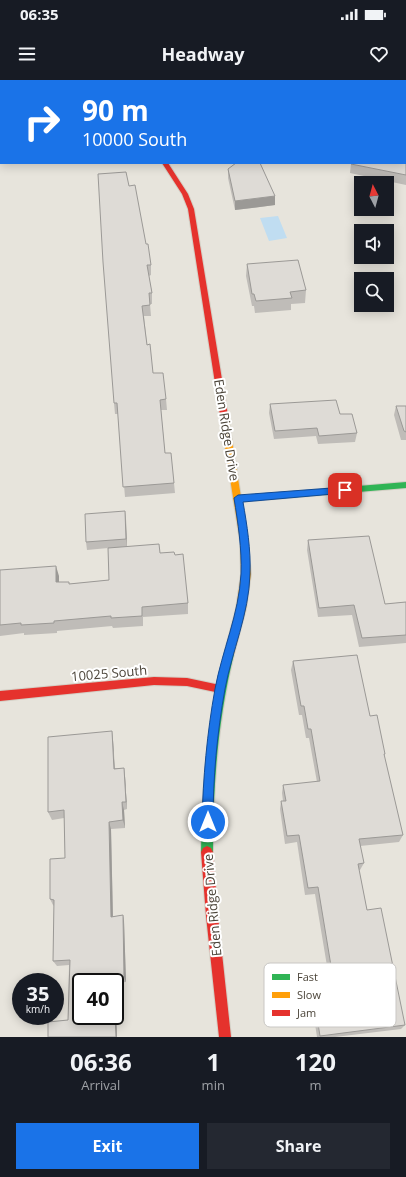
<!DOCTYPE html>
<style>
body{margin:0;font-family:"Open Sans",sans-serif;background:#242831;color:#f1f3f6;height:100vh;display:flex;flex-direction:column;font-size:15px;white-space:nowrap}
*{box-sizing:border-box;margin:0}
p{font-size:13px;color:#9ea1a6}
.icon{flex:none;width:22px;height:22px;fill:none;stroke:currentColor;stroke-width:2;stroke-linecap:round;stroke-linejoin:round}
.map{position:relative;height:957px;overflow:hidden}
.panel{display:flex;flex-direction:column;background:#171b24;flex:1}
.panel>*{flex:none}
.banner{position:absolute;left:0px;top:0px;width:406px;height:84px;box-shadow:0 2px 10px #0003;background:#1a73e8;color:#fff;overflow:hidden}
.needle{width:26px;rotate:354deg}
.fabs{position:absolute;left:354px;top:96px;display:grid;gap:8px}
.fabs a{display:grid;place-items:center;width:40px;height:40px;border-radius:0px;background:#171b24;box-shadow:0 2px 10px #0003;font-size:20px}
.speed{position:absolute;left:12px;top:893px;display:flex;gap:8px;font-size:20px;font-weight:700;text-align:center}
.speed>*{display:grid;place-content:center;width:52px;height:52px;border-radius:50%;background:#171b24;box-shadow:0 2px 10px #0003;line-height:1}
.speed small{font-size:10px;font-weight:400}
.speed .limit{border:2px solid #111;border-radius:6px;background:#fff;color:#111}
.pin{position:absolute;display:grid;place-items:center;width:34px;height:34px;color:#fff;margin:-17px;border-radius:8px;box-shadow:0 2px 6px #0006}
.me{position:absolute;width:44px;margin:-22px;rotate:0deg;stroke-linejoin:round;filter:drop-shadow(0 0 3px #0008)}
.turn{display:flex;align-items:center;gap:14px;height:84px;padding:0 16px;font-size:18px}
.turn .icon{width:52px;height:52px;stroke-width:2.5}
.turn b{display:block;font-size:28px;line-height:34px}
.eta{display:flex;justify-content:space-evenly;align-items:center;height:68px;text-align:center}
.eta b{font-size:24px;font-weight:700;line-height:28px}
.action{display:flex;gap:8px;margin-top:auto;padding:8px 16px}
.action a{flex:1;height:46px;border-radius:0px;background:#1a73e8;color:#fff;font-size:16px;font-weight:700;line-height:46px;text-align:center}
.action a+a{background:#242831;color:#f1f3f6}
.status{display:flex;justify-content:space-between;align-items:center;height:28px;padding:0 20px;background:#171b24;direction:ltr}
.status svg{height:11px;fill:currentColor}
header{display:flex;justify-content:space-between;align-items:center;height:52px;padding:0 16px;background:#171b24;font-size:18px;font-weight:700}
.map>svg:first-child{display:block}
.residential{fill:#e7e4dc;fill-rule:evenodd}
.water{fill:#c0ddf1}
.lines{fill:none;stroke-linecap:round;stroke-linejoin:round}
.street-casing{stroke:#d2d0cb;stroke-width:2}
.fast-casing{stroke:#d3cfc5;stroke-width:2}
.slow-casing{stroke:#d3cfc5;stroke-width:2}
.jam-casing{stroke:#d3cfc5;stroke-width:2}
.street{fill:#fdfdfc;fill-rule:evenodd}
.fast{fill:#30b455;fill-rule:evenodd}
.slow{fill:#ff9f0a;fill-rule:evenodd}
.jam{fill:#e5322d;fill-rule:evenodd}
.wall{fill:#bfbcb8}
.shaded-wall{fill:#9b9996}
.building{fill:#dedbd6;stroke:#9b9996}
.route{fill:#1a73e8;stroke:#114b97}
.labels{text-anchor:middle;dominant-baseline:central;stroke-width:4;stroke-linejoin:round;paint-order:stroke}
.street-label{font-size:13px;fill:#4b4439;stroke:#fff}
.key{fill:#fff;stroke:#c9c7c4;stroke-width:1}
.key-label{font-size:11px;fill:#4b4439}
</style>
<div class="status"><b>06:35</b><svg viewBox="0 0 49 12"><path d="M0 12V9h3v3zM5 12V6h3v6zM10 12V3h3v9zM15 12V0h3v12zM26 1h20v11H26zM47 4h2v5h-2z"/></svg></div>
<header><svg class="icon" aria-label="menu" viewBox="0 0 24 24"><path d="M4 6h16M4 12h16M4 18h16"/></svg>Headway<svg class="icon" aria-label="heart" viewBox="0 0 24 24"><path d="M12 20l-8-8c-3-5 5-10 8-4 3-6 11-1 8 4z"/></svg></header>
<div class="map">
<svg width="406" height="957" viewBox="0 0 406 957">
<rect width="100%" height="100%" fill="#f4f2ee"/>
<path class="residential" d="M0 0H406V957H0ZM1 1H405V83H1ZM361 103H387V129H361ZM361 151H387V177H361ZM361 199H387V225H361ZM21 902H55V936H21ZM81 902H115V936H81Z"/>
<path class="water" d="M278 136 287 158 269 161 260 138Z"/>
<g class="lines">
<defs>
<path id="street" d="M0 0H24L1 1 0 5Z
M140 0H154V1H140Z
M382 0H396L397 1H383Z
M405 32H406V42H405Z"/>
<path id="fast" d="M406 402V408L238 422 234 419 238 416Z
M229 570 232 571 234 574C218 639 213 705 213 772L211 776 207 778 203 776 201 772C202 705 208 639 224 574L226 571Z"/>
<path id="slow" d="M225 339 229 342 248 461 251 494 246 529 234 574 232 577 229 578 226 577 224 574 236 529 241 494 240 461 221 342Z"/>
<path id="jam" d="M162 83H168L188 114 194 129 229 342 225 345 221 342 188 129 182 114Z
M154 597 187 598 220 605 224 606 225 609 224 612 220 613 187 606 154 605 0 621V611Z
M207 766 211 768 213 772 218 836 231 957H219L206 836 201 772 203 768Z"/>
</defs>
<use href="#street" class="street-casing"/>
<use href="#fast" class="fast-casing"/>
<use href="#slow" class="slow-casing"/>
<use href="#jam" class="jam-casing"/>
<use href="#street" class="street"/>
<use href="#fast" class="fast"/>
<use href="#slow" class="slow"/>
<use href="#jam" class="jam"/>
</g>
<path class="wall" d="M406 72V105L350 93 351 84Z
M228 89 275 116V125L235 130 228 98Z
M146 164 151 185V195L149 196 152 213V224H150L151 236H144L147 265 153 293 166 319 167 330H161L165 373 174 403 175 413 125 417 118 334H115L114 323Z
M247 184 306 210 305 223 291 224V230L255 233 254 226H252L246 196Z
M270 324 340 334 357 353 355 362 318 364 316 356 274 359 269 333Z
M396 326H406V360H401L394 335Z
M125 431 127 466 160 473 188 523V534L143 537V546L113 548 112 546 57 551V553L24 555V553L0 556V490L59 496V502L69 504 109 500 108 468 87 470 86 462Z
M308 460 385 524 406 522V563L359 567 352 535 318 537 307 470Z
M293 581 370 636 385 674 384 676 403 755 399 762 360 766 364 783 360 790H359L367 830 405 945 401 949 335 957H317L310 911 312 906 330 904 315 814 305 815 297 762 285 764 280 729 281 721H283L282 713 283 705 317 702 309 658H306L302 635H299L291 590Z
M112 651 113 660 115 688H124L125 696 127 729 124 730 125 748 111 749 113 837 123 835 124 841 126 902 115 903V902H81L115 936V903L117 957 68 940 69 885 57 886 53 881 54 826 53 825 50 819 65 778 64 738 52 740 48 732Z"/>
<path class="shaded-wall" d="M0 13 1 17 0 35Z
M275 116V125L235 130V121Z
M125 431 126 439 127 467 126 459Z
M56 486 59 496V513L56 502Z
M112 651 113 660 115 697 114 689Z
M124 688 125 696 127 729 126 722Z
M122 722 124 730 125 748 123 740Z
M109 742 111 749 113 843 111 837Z
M123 835 124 841 126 902 124 897Z
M115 903 117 957H116L115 936Z"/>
<path class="building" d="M187 0H224L225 1H188Z
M307 0H348L349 1H308Z
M405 72H406V95L351 84 352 83H405Z
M236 83H260L275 116 235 121 228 89Z
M126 92 129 106 135 105 146 164H148L151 185H147L152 213H149L150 225 142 226 147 265 150 264 153 293H163L166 319 160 320 165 373H171L174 403 123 407 117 323H114L103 182 98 94Z
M298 180 306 210 290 212 292 218 256 221 254 214H252L247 184Z
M336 320 340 334H352L357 353 319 356 317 348 275 351 270 324Z
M396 326H406V352L404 351Z
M125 431 126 459 86 462 85 434Z
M369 456 385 524 406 522V555L362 558 354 525 319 528 308 460Z
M159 464 160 473 174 472 175 475 183 474 188 523 142 527V536L111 538V536L54 541V543L21 545V543L0 545V490L56 486V502H69V504L109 500 108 468Z
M357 575 370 636 377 635 385 674H384L403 755 359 759 364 783 358 784 367 830 381 828 405 945 320 956 312 906 334 904 318 807 308 808 299 755 287 756 281 721H286L283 705 320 701 311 649H308L304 626H301L293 581Z
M112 651 114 689 124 688 126 722H122L123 740 109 742 111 837 123 835 124 897 113 898V902H81V936H115L116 957H48V942L68 940 70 880 53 881 54 820 50 819V779L65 778 64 730 48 732V657Z"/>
<path class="route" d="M345 407 349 410 345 413 243 422C247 445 251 470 250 494 249 534 232 571 225 609 217 653 213 698 213 742L211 746 208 748 204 746 202 742C203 698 207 653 215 609 222 571 239 534 241 494 242 469 238 443 234 418L238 415Z"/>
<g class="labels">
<g class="street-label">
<text transform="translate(227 350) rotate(81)">Eden Ridge Drive</text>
<text transform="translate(109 593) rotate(-5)">10025 South</text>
<text transform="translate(212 825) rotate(-95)">Eden Ridge Drive</text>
</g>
</g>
<rect x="264" y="883" width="132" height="64" rx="6" class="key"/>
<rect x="272" y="894" width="18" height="6" fill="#30b455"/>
<rect x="272" y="912" width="18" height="6" fill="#ff9f0a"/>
<rect x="272" y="930" width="18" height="6" fill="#e5322d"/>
<g class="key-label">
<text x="297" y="901">Fast</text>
<text x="297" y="919">Slow</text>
<text x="297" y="937">Jam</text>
</g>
</svg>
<div class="fabs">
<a><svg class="needle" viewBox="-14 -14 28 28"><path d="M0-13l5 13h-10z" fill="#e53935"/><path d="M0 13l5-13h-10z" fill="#9ea1a6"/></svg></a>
<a><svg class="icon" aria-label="sound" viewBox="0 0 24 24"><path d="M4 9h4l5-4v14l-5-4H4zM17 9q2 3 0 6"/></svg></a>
<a><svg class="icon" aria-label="search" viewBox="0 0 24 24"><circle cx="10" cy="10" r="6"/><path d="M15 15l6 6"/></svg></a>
</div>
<div class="speed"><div>35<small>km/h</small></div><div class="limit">40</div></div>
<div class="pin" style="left:345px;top:410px;background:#d93025"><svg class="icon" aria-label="arrive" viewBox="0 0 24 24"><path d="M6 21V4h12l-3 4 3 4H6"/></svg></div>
<svg class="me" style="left:208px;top:742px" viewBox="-20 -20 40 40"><circle r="17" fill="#1a73e8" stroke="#fff" stroke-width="3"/><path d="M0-11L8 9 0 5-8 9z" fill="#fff"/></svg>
<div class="banner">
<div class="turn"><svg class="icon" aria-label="right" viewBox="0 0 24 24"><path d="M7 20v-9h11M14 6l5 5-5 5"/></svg><div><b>90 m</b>10000 South</div></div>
</div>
</div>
<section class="panel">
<div class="eta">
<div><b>06:36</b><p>Arrival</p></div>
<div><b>1</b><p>min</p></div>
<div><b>120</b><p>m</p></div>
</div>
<div class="action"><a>Exit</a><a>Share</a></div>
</section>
